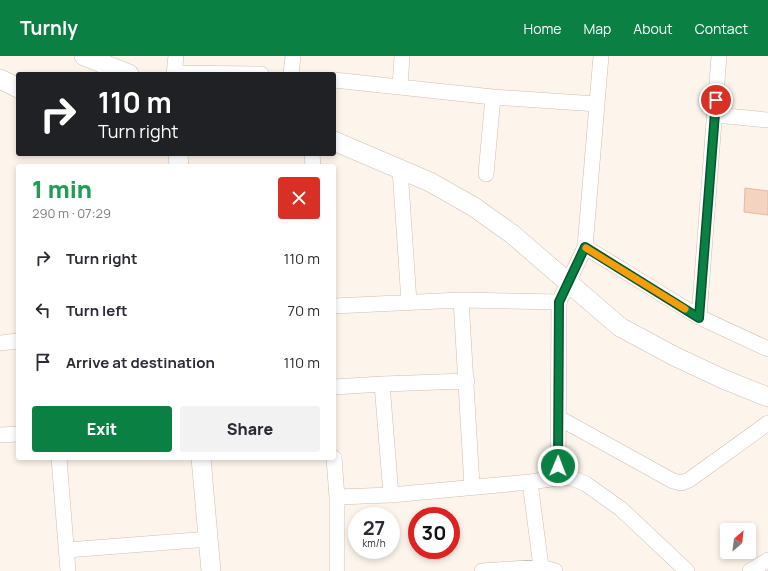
<!DOCTYPE html>
<meta charset="utf-8">
<style>
body{margin:0;font-family:Manrope,sans-serif;background:#f2f2f3;color:#2b2b33;height:100vh;display:flex;flex-direction:column;font-size:15px;white-space:nowrap}
*{box-sizing:border-box;margin:0}
p{font-size:13px;color:#7c7c81}
.icon{flex:none;width:22px;height:22px;fill:none;stroke:currentColor;stroke-width:2;stroke-linecap:round;stroke-linejoin:round}
.map{position:relative;flex:1;overflow:hidden}
.side{position:absolute;left:16px;top:108px;width:320px;height:296px;display:flex;flex-direction:column;background:#fff;border-radius:4px;box-shadow:0 2px 6px #0003}
.side>*{flex:none}
.banner{position:absolute;left:16px;top:16px;width:320px;height:84px;border-radius:4px;box-shadow:0 2px 6px #0003;background:#202124;color:#fff;overflow:hidden}
.needle{width:26px;rotate:28deg}
.fabs{position:absolute;left:720px;top:467px;display:grid;gap:8px}
.fabs a{display:grid;place-items:center;width:36px;height:36px;border-radius:4px;background:#fff;box-shadow:0 2px 6px #0003;font-size:20px}
.speed{position:absolute;left:348px;top:451px;display:flex;gap:8px;font-size:20px;font-weight:700;text-align:center}
.speed>*{display:grid;place-content:center;width:52px;height:52px;border-radius:50%;background:#fff;box-shadow:0 2px 6px #0003;line-height:1}
.speed small{font-size:10px;font-weight:400}
.speed .limit{border:6px solid #d22;background:#fff;color:#111}
.pin{position:absolute;display:grid;place-items:center;width:34px;height:34px;color:#fff;margin:-17px;border:2px solid #fff;border-radius:50%;box-shadow:0 1px 4px #0007}
.me{position:absolute;width:44px;margin:-22px;rotate:1deg;stroke-linejoin:round;filter:drop-shadow(0 0 3px #0008)}
.turn{display:flex;align-items:center;gap:14px;height:84px;padding:0 16px;font-size:18px}
.turn .icon{width:52px;height:52px;stroke-width:2.5}
.turn b{display:block;font-size:28px;line-height:34px}
.round{display:grid;place-items:center;flex:none;width:42px;height:42px;border-radius:4px;background:#f2f2f3}
.head{display:flex;align-items:center;justify-content:space-between;height:68px;padding:0 16px}
h1{font-size:24px;font-weight:800;line-height:30px;color:#1e9e55}
.action{display:flex;gap:8px;margin-top:auto;padding:8px 16px}
.action a{flex:1;height:46px;border-radius:4px;background:#0b8043;color:#fff;font-size:16px;font-weight:800;line-height:46px;text-align:center}
.action a+a{background:#f2f2f3;color:#2b2b33}
ul{padding:0;list-style:none}
li{display:flex;align-items:center;gap:12px;height:52px;padding:0 16px}
li div{flex:1}
li b{display:block;font-size:15px}
li em{font-style:normal}
header{display:flex;align-items:center;gap:24px;box-sizing:border-box;height:56px;padding:0 20px;background:#0b8043;color:#fff}
header strong{font-size:19px}
nav{display:flex;gap:22px;margin-inline-start:auto;font-size:14px}
.map>svg:first-child{display:block}
.building{fill:#f4d3c1;stroke:#e7b8a1}
.lines{fill:none;stroke-linecap:round;stroke-linejoin:round}
.minor-casing{stroke:#d1bcaf;stroke-width:16}
.tertiary-casing{stroke:#d1bcaf;stroke-width:20}
.minor{stroke:#fff;stroke-width:15}
.tertiary{stroke:#fff;stroke-width:19}
.route-casing{stroke:#07532c;stroke-width:10}
.route{stroke:#0b8043;stroke-width:7}
.slow{stroke:#f59e0b;stroke-width:7}
</style>
<header>
<strong>Turnly</strong>
<nav><a>Home</a><a>Map</a><a>About</a><a>Contact</a></nav>
</header>
<div class="map">
<svg width="768" height="515" viewBox="0 0 768 515">
<rect width="100%" height="100%" fill="#fdf5eb"/>
<path class="building" d="M745 132 768 135V159L744 156Z"/>
<g class="lines">
<defs>
<path id="minor" d="M175 17 261 18
M174 18 176 0
M291 18 293 0
M334 24 493 41 597 48
M400 31 402 0
M716 59 768 64
M312 98 313 110
M400 113 409 246
M486 118 493 41
M585 191 699 261 768 293
M461 244 472 430
M334 250 461 244 559 246
M699 261 719 0
M0 287 18 285
M334 331 382 328
M559 362 673 425 681 427 689 424 768 367
M0 379 18 378
M59 402 68 515
M334 402 337 441V515
M558 422 559 246 585 191 601 0
M530 426 541 511
M391 439 382 328 467 325
M337 441 391 439 530 426 558 422H572L586 428 621 453 687 515
M67 494 209 483
M482 515 541 511 555 515
M750 515 768 504"/>
<path id="tertiary" d="M84 0 129 18
M0 23 18 32
M334 85 430 126 474 151 512 178 620 271 674 300 723 323 768 341
M178 98 179 110
M201 402 211 515"/>
</defs>
<use href="#minor" class="minor-casing"/>
<use href="#tertiary" class="tertiary-casing"/>
<use href="#minor" class="minor"/>
<use href="#tertiary" class="tertiary"/>
</g>
<g class="lines">
<defs>
<path id="route" d="M558 410 559 246 585 191 699 262 716 44"/>
</defs>
<use href="#route" class="route-casing"/>
<use href="#route" class="route"/>
<path class="slow" d="M586 192 685 253"/>
</g>
</svg>
<div class="fabs">
<a><svg class="needle" viewBox="-14 -14 28 28"><path d="M0-13l5 13h-10z" fill="#e53935"/><path d="M0 13l5-13h-10z" fill="#7c7c81"/></svg></a>
</div>
<div class="speed"><div>27<small>km/h</small></div><div class="limit">30</div></div>
<div class="pin" style="left:716px;top:44px;background:#d93025"><svg class="icon" aria-label="arrive" viewBox="0 0 24 24"><path d="M6 21V4h12l-3 4 3 4H6"/></svg></div>
<svg class="me" style="left:558px;top:410px" viewBox="-20 -20 40 40"><circle r="17" fill="#0b8043" stroke="#fff" stroke-width="3"/><path d="M0-11L8 9 0 5-8 9z" fill="#fff"/></svg>
<div class="banner">
<div class="turn"><svg class="icon" aria-label="right" viewBox="0 0 24 24"><path d="M7 20v-9h11M14 6l5 5-5 5"/></svg><div><b>110 m</b>Turn right</div></div>
</div>
<section class="side">
<div class="head"><div><h1>1 min</h1><p>290 m · 07:29</p></div><a class="round" style="background:#d93025;color:#fff"><svg class="icon" aria-label="close" viewBox="0 0 24 24"><path d="M6 6l12 12M18 6L6 18"/></svg></a></div>
<ul>
<li><svg class="icon" aria-label="right" viewBox="0 0 24 24"><path d="M7 20v-9h11M14 6l5 5-5 5"/></svg><div><b>Turn right</b></div><em>110 m</em></li>
<li><svg class="icon" aria-label="left" viewBox="0 0 24 24"><path d="M17 20v-9H6M10 6l-5 5 5 5"/></svg><div><b>Turn left</b></div><em>70 m</em></li>
<li><svg class="icon" aria-label="arrive" viewBox="0 0 24 24"><path d="M6 21V4h12l-3 4 3 4H6"/></svg><div><b>Arrive at destination</b></div><em>110 m</em></li>
</ul>
<div class="action"><a>Exit</a><a>Share</a></div>
</section>
</div>
